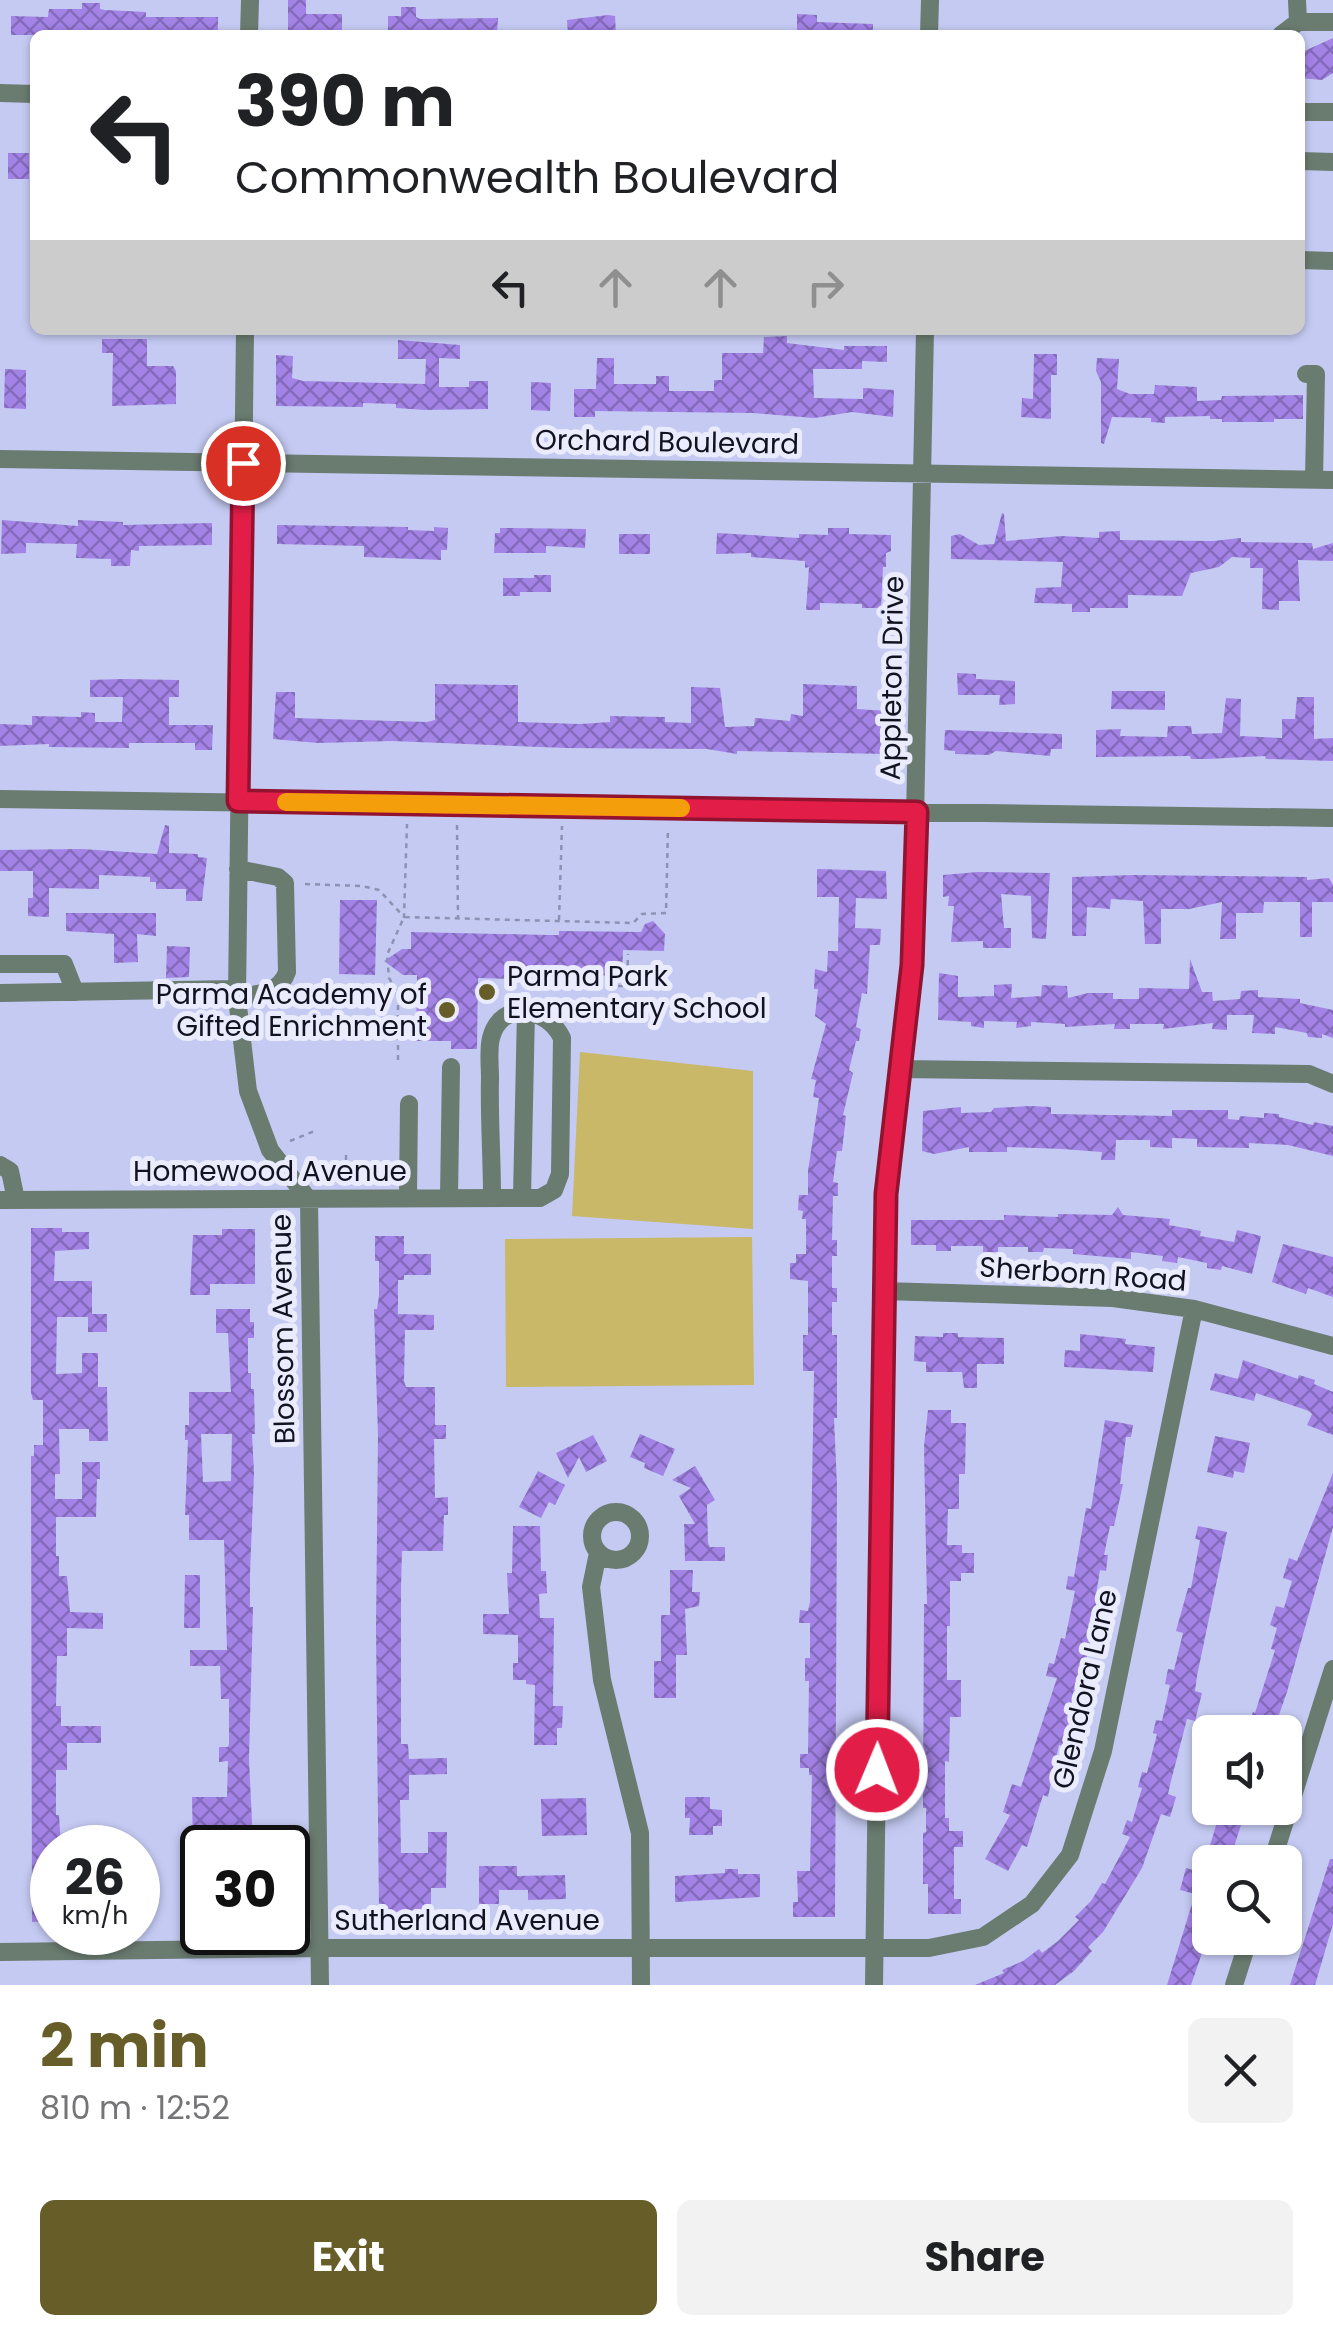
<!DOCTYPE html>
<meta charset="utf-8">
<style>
body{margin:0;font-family:Poppins,sans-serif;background:#f2f2f2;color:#202124;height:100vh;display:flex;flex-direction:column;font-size:38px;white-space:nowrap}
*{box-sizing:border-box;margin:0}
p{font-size:32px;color:#757577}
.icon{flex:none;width:55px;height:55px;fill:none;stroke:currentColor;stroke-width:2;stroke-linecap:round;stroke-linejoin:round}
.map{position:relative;height:1985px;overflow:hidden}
.panel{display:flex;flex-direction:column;background:#fff;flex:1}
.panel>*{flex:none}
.hud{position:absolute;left:30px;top:30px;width:1275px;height:305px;border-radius:15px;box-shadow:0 2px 8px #0004;background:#fff;color:#202124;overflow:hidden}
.controls{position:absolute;left:1192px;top:1715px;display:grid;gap:20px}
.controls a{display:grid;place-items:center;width:110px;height:110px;border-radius:15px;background:#fff;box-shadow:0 2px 8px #0004;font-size:50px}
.speed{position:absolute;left:30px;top:1825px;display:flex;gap:20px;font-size:50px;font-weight:700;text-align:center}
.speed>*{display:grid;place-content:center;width:130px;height:130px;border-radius:50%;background:#fff;box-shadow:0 2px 8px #0004;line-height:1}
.speed small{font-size:25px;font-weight:400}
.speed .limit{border:5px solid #111;border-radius:15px;background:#fff;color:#111}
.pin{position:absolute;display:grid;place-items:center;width:85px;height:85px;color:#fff;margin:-42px;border:5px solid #fff;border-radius:50%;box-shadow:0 2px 10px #0007}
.me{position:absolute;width:110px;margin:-55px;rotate:1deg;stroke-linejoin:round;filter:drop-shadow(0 0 8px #0008)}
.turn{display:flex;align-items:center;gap:35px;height:210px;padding:0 40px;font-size:45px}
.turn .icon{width:130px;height:130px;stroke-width:2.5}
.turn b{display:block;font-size:70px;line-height:85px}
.lanes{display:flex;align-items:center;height:95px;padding:0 40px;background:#0003;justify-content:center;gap:50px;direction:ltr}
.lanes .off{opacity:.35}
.round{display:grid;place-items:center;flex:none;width:105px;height:105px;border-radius:15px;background:#f2f2f2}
.headline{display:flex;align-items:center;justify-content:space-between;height:170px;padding:0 40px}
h1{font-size:60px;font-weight:700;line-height:75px;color:#675d29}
.button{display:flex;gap:20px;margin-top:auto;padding:20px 40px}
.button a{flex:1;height:115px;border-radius:15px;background:#675d29;color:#fff;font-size:40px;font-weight:700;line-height:115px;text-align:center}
.button a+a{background:#f2f2f2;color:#202124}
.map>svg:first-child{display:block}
.pitch{fill:#c9b868}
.building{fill:url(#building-cross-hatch);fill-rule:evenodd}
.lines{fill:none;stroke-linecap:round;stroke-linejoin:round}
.path{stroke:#8d92b2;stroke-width:2.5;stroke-dasharray:5 5;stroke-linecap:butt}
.minor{stroke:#6a7b70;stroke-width:18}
.route-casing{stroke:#92132f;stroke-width:25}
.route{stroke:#e11d48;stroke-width:18}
.slow{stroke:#f59e0b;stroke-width:18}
.poi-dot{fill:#675d29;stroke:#eaecfd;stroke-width:4}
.labels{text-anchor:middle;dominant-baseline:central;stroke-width:10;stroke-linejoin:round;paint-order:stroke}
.street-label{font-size:28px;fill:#111320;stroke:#eaecfd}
.poi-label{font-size:28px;fill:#111320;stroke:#eaecfd;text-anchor:start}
</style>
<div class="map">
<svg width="1333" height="1985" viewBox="0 0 1333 1985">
<defs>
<pattern id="building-cross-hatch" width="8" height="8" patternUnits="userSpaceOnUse" patternTransform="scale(2.5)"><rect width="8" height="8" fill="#a483e7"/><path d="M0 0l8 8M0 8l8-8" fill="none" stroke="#846abb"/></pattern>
</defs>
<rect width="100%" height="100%" fill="#c4caf2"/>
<path class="pitch" d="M580 1052 753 1071V1229L572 1216Z
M752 1237 754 1385 506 1387 505 1239Z"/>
<path class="building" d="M288 0H306V14H342V35H288Z
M82 3H100V9L105 10 146 12V17H218V35H131V32L105 31V35H11V16L48 17 49 9H82Z
M401 7H416V17L420 19 498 18 497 35H388V16H401Z
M797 14 817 15V22L873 24V35H797Z
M608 15 615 16 616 35H568L567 20Z
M1333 38V73L1322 80 1300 78V53Z
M8 153H29V179H8Z
M787 336V343L844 350V346H887V362L862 361V369H813L814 398 863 399V388L894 390 893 417 852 412 814 418 753 413 595 411V417H574V389H596L597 358H614V384H656V376H669V391H714V380H722V353H763L764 337Z
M102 339H147V366H173L176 371V404L112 406 113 353H102Z
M398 340 460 345V359L439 358V387H469V381H488V409L425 410 396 408V404L363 403V407L276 406V355L293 356 292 378 303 381 425 384 426 359H398Z
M1034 354H1057V375H1051V419L1021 417 1022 398 1033 399Z
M1097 358 1119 359 1117 389 1130 394H1154L1155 385 1197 387V401L1221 400 1222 396 1303 395V419H1274V422H1222V419H1210V416L1165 417V423L1151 422V418L1112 417 1104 444 1101 443V382L1096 371Z
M5 369 26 370V409L4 408Z
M531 382 551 383 550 411 531 410Z
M1002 513 1004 514 1006 541 1062 536 1099 538V532L1120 531V540L1213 541 1241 538V542L1312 543 1313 549 1333 543V561L1298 560 1300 601H1279V610L1262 609 1263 568H1250V558L1232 557 1219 567 1191 573 1182 596 1128 595V608H1090V612H1072V604L1034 603 1036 588 1061 587 1063 562 951 559V536L960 534 979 545 994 544Z
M2 520 78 526V520L123 522V525L212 523V545L139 546V551L131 550 130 566H111V559L76 558 77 544 26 543V553L1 554Z
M277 525 408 527V530L434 531V527L448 528 447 550H441V560L364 557V546L277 544Z
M500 528 586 529 585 548 546 546V553H494L495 533H500Z
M828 528H849V534L891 535V551L886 553V567H883L881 608H862V604L820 603V610H806L809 567 805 568V561L751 557V553L716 554 717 533 799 538V534L828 535Z
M619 534H650V554H619Z
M534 575H551V592H520V596H503V578H534Z
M957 673 976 674V679L1015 681V704L999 705 1000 695H958Z
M123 679 179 680V697H169V725H213L212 750H195V743H129V748L49 747V744L0 746V724L32 725V716L81 717V712L95 713V722H122L123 697H90V680Z
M435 684 518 685V722L580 724 610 722V716L665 717V722L691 723V687L720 688 725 727 754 726 755 718 790 721 791 714 803 716V684L857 686V709L888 711 887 754 737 751V754L707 749 566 748 392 741 318 743 273 739 276 692H295V718L427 722 435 720Z
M1112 691H1165V710L1111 709Z
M1297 697H1314V739L1333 738V761L1266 759 1265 756 1208 759H1191L1190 756 1096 757V730L1121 729 1120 736 1167 737 1168 726H1191L1192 734 1222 733 1226 698 1241 699 1240 736 1282 738V719H1295Z
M945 730 1062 734V749H1051L1050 756 996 751 989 755 955 754V751L944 750Z
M165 825 169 826V853L198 854V857L207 858 202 901H186V889H156V882H150V877L99 875V889L49 888V917L28 916V898H33V871H0V850L82 849 157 854Z
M817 869 886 871 887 899 856 898 855 928 881 929 880 945H870L867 994 862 993 856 1027 861 1029 859 1041H856L849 1070 853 1073 843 1115 846 1116 842 1151H837L833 1182 838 1183V1196H833L832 1240H837V1256H832V1288H837V1302H832V1335H837V1418H834L837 1485 835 1917H793V1902H798L797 1871H810L812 1775H809V1768H800V1754H808L809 1681H805V1658H810V1623H799L800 1610 808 1611 810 1602 814 1371H803V1335H808V1281L790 1279V1263H796V1254H806V1219H802L803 1211 798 1210 799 1195H808V1171L819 1098 813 1097 816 1080 811 1079 826 1024 815 1016 818 989H814L815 969 827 972 828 951H838L839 897H817Z
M978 872 1050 873 1046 939 1032 938 1031 896 1001 894 1004 928H1011V948H983V941L951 942 954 906H948L949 896 943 897V875Z
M1134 875 1307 877V880L1329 878 1333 885V902H1312V937H1300V902H1264L1263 913H1236V939H1220L1222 902 1189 909H1161V944H1145L1143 901 1111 899 1110 909 1087 907 1086 936H1072V877Z
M340 900H377L375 975 339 974Z
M66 913H156V936L137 934 138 962 114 963V934L66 931Z
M653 921 665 934 664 951 623 950 622 976 548 974V980L478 978 477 1049H451V1041H416L417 975H403L384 961 402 949H411V932L548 935H559V931L641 932 645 924Z
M167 946 190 947 189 977 166 978Z
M1190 959 1202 992H1212L1213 1001 1240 999 1241 991 1258 990V997L1300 999V1003L1333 1010V1038L1322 1034V1038L1308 1037 1307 1033 1275 1027V1034L1252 1033 1254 1015H1227V1030L1212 1029 1213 1023 1163 1029 1164 1024H1130V1029H1114L1115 1024 1065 1027V1024L1031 1022V1026L1016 1028 1017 1022 984 1021V1028L971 1026V1022L938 1020 939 973 958 976V997L994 996V985L1012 984 1011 998 1041 996 1042 985 1067 986 1068 998 1088 993H1113V999H1139V988L1189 989Z
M1030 1106 1051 1107V1114L1172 1116V1110H1228V1119L1239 1120 1240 1116 1264 1118V1113L1279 1114V1117L1313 1125 1314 1122 1333 1126V1156L1288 1145 1249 1143V1148L1197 1147V1139L1172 1138V1148L1150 1147V1140H1116L1115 1160H1101L1102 1152 1062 1149 1007 1147V1152H969V1147L934 1154 922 1151 923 1111 961 1107V1113L991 1112 994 1108Z
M1118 1207 1123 1215 1170 1219 1169 1225 1201 1231 1200 1236 1234 1242 1237 1230 1261 1236 1252 1274 1222 1266 1221 1270 1207 1268V1263L1178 1257 1177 1263 1162 1261 1163 1256 1131 1252V1259L1073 1254V1249L1044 1248 1043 1252H1028V1247H998V1252H983V1246H951V1251H936V1245H911V1220H1004V1215L1058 1217V1214L1112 1215Z
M31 1228H62V1232H89V1249L55 1251 54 1281H92V1314H107V1332H88V1317H57L56 1374 82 1373V1353H98V1387H107L108 1441H89V1429H59L60 1474H55V1499H82V1462H100V1479H97L96 1517H56V1556H59V1576H67L70 1612 103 1613V1629L67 1628V1656H57L56 1706H61V1726H101V1743H67V1770H56V1815H59L61 1846H52V1921L32 1922 31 1456H34V1445H43V1400H33L31 1393Z
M222 1229H255V1284H210V1295H190L193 1235H222Z
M375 1236H404V1254H431V1275H404V1280H398V1314L434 1315V1330H405L404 1381 406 1387H435V1425H446V1439H434L435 1498 448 1497V1515H444L443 1551H402L401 1586V1744H408L409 1759 447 1758V1774L409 1775V1800H400L401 1853H428V1832H447L446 1888H431V1920L383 1919V1912H379L376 1629 378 1436 374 1309H377L379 1296V1261H375Z
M1283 1244 1333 1257V1297L1308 1288 1306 1294 1272 1282Z
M216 1309H250V1322H254V1338H248V1373H251V1389H254L255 1434H252L254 1473 250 1574V1607H253L249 1759 253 1844 193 1848 192 1797H227L228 1761 219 1762V1747H228L229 1744V1699H221L220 1666H190V1650H227L224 1540H189V1515H185L188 1440H185V1425H189V1392H231L228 1333H216ZM201 1434H232L231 1481 203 1482Z
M943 1333H958V1337L1004 1338V1364H977V1388H964L962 1372H926V1362L914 1361 915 1336 943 1337Z
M1080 1334 1126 1339 1125 1344 1155 1347 1153 1372 1064 1367 1065 1350 1080 1351Z
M1243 1360 1298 1379 1299 1375 1315 1380 1314 1384 1333 1392V1435L1307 1425 1312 1414 1309 1411 1256 1393 1254 1401 1210 1390 1215 1373 1238 1379Z
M928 1410H951V1423H966L965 1474H959V1509H948L947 1545H962V1553H974V1573H961V1581H950V1626H947V1680H961V1717H950L949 1762 945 1761V1818H949V1831H963V1847H954V1899H961V1914H928V1884H923V1833L926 1832V1808H923L924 1604H927L924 1446Z
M1105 1420 1133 1425 1131 1437H1126L1120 1484H1123L1114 1526H1110L1104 1555H1108L1106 1571 1100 1570 1095 1601 1099 1602 1091 1641 1086 1660 1082 1658 1074 1690 1077 1691 1073 1705 1076 1706 1065 1747 1059 1745 1048 1797 1043 1795 1027 1847 1022 1845 1008 1871 985 1859 1010 1815 1003 1812 1012 1784 1021 1787 1057 1678 1046 1676 1049 1663 1054 1664 1061 1638 1065 1639 1075 1591 1066 1589 1068 1576 1074 1577 1086 1508 1091 1509Z
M640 1434 675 1449 663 1476 644 1468 645 1463 630 1457Z
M593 1435 607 1461 586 1472 579 1457 568 1478 556 1453Z
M1215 1436 1250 1443 1244 1473 1234 1471 1233 1478 1207 1472Z
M695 1466 715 1500 707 1505 708 1543 710 1547H725V1561H685L684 1524H695L679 1496 691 1488 672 1480Z
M538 1471 565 1485 555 1505 549 1502 541 1518 519 1507Z
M1333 1473V1527L1287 1692 1273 1732H1246L1253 1712 1255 1713 1275 1650 1271 1649 1277 1628 1270 1625 1276 1606 1284 1608 1292 1581 1283 1578 1289 1558 1297 1561Z
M513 1526H540L541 1571H546L547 1593 539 1594 540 1618H554L553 1706H563L562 1728H557V1745H534L535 1685 526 1684V1680H513V1663H518V1635L483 1634V1614H509L507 1573H512Z
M1198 1526 1227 1532 1197 1676 1195 1691 1202 1693 1195 1721 1187 1719 1171 1781 1168 1794 1176 1797 1170 1817 1161 1814 1142 1868 1103 1932 1088 1947 1092 1951 1074 1971 1055 1985H975L1004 1973 1002 1970 1023 1961 1039 1949 1042 1953 1058 1941 1079 1920 1075 1917 1091 1901 1102 1883 1105 1884 1130 1837 1122 1834 1127 1820 1132 1822 1142 1788 1138 1787 1142 1772 1147 1773 1157 1734 1153 1733 1156 1720 1162 1721 1170 1685 1165 1684 1168 1669 1174 1670 1183 1633 1176 1631 1188 1588H1191L1200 1540 1195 1539Z
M670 1570H693L692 1592H700L699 1606 685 1609 687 1655H676V1698H654V1661H661V1615H670Z
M185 1575H200V1628H184Z
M685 1797H710V1809L722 1810V1826H713V1835H689L690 1818H685Z
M586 1798 587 1835 542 1836 541 1799Z
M1221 1809 1244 1816 1229 1862H1205Z
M1330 1859H1333V1924L1315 1985H1290Z
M479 1866H517V1876L565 1875 566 1899 528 1900V1890H499V1904H479Z
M1186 1868 1210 1875V1930L1191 1985H1167L1195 1894 1180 1890Z
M725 1869H738V1874H760V1897L675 1902V1876L725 1873Z"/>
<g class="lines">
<path class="path" d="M457 825 458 918
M305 884 362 886 379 890 404 917 407 824
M559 920 562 826
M302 986 309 991 398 993
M558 986H627L628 954
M398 1060V993L389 978 387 955 404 917 633 923 642 914 666 913 668 828
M290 1141 317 1130
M346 1155V1178"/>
<path class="minor" d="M1297 0 1298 22H1333
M249 35 250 0
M929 35 930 0
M1281 35 1298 22
M0 93 35 94
M1300 112H1333
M1300 161 1333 162
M1300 260 1333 261
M245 330 237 998 248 1091 270 1150 309 1200 320 1985
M1306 374H1316L1314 480
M0 459 1333 480
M0 799 1333 818
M0 964H64L75 992
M0 993 237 989
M237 998C257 994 280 993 287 972L285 883 278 877 238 869
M901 1069 1309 1074 1333 1084
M0 1165 10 1171 16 1200
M408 1197 409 1104
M449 1197 451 1067
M522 1197 526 1011
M0 1200 540 1198 554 1190 560 1174 562 1038C547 1007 501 999 491 1038 488 1050 490 1065 490 1078 489 1118 492 1157 492 1197
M883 1291 1113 1298 1194 1309 1333 1346
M592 1536a24 24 0 1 1 48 0a24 24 0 1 1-48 0Z
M598 1553 591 1587 602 1680 640 1833 641 1985
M1272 1862 1333 1669
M0 1952 320 1948H929L983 1937 1032 1904 1070 1855 1103 1751 1194 1309
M874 1985 884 1259 886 1195 912 965 925 330
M1234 1985 1249 1938"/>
</g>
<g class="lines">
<defs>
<path id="route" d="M243 463 238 801 917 812 912 965 886 1194 877 1770"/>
</defs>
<use href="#route" class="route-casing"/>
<use href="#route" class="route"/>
<path class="slow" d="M286 802 681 808"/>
</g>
<g class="poi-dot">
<circle cx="487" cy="992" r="10"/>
<circle cx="447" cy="1010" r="10"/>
</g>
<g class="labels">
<g class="street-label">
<text transform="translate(667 442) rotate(1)">Orchard Boulevard</text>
<text transform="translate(892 678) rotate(-89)">Appleton Drive</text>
<text x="270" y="1171">Homewood Avenue</text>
<text transform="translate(1083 1274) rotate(4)">Sherborn Road</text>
<text transform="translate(283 1329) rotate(-91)">Blossom Avenue</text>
<text transform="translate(1085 1689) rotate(-77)">Glendora Lane</text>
<text x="467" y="1920">Sutherland Avenue</text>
</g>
<g class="poi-label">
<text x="507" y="976">Parma Park<tspan x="507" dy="32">Elementary School</tspan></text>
<text x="427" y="994" text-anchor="end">Parma Academy of<tspan x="427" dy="32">Gifted Enrichment</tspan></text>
</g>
</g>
</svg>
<div class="controls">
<a><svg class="icon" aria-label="sound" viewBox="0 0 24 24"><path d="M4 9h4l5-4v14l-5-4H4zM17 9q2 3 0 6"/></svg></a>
<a><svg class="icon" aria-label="search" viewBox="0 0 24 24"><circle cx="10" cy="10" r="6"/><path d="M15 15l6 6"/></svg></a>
</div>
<div class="speed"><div>26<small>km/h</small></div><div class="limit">30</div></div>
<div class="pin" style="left:243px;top:463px;background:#d93025"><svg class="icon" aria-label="arrive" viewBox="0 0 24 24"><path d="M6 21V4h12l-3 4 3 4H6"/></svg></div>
<svg class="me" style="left:877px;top:1770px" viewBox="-20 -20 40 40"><circle r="17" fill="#e11d48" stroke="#fff" stroke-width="3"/><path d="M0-11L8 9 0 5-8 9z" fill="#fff"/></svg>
<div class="hud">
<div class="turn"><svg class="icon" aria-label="left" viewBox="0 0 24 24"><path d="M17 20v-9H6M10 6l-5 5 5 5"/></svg><div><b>390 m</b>Commonwealth Boulevard</div></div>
<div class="lanes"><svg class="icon" aria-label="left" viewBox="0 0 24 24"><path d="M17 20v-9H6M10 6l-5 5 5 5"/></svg><svg class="icon off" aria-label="ahead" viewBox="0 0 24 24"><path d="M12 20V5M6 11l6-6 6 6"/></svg><svg class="icon off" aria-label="ahead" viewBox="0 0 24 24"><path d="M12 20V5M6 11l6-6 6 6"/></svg><svg class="icon off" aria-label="right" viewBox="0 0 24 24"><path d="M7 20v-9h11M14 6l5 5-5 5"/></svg></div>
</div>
</div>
<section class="panel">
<div class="headline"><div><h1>2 min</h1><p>810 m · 12:52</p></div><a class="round"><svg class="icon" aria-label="close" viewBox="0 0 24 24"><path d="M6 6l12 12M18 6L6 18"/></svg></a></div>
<div class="button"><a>Exit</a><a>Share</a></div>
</section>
